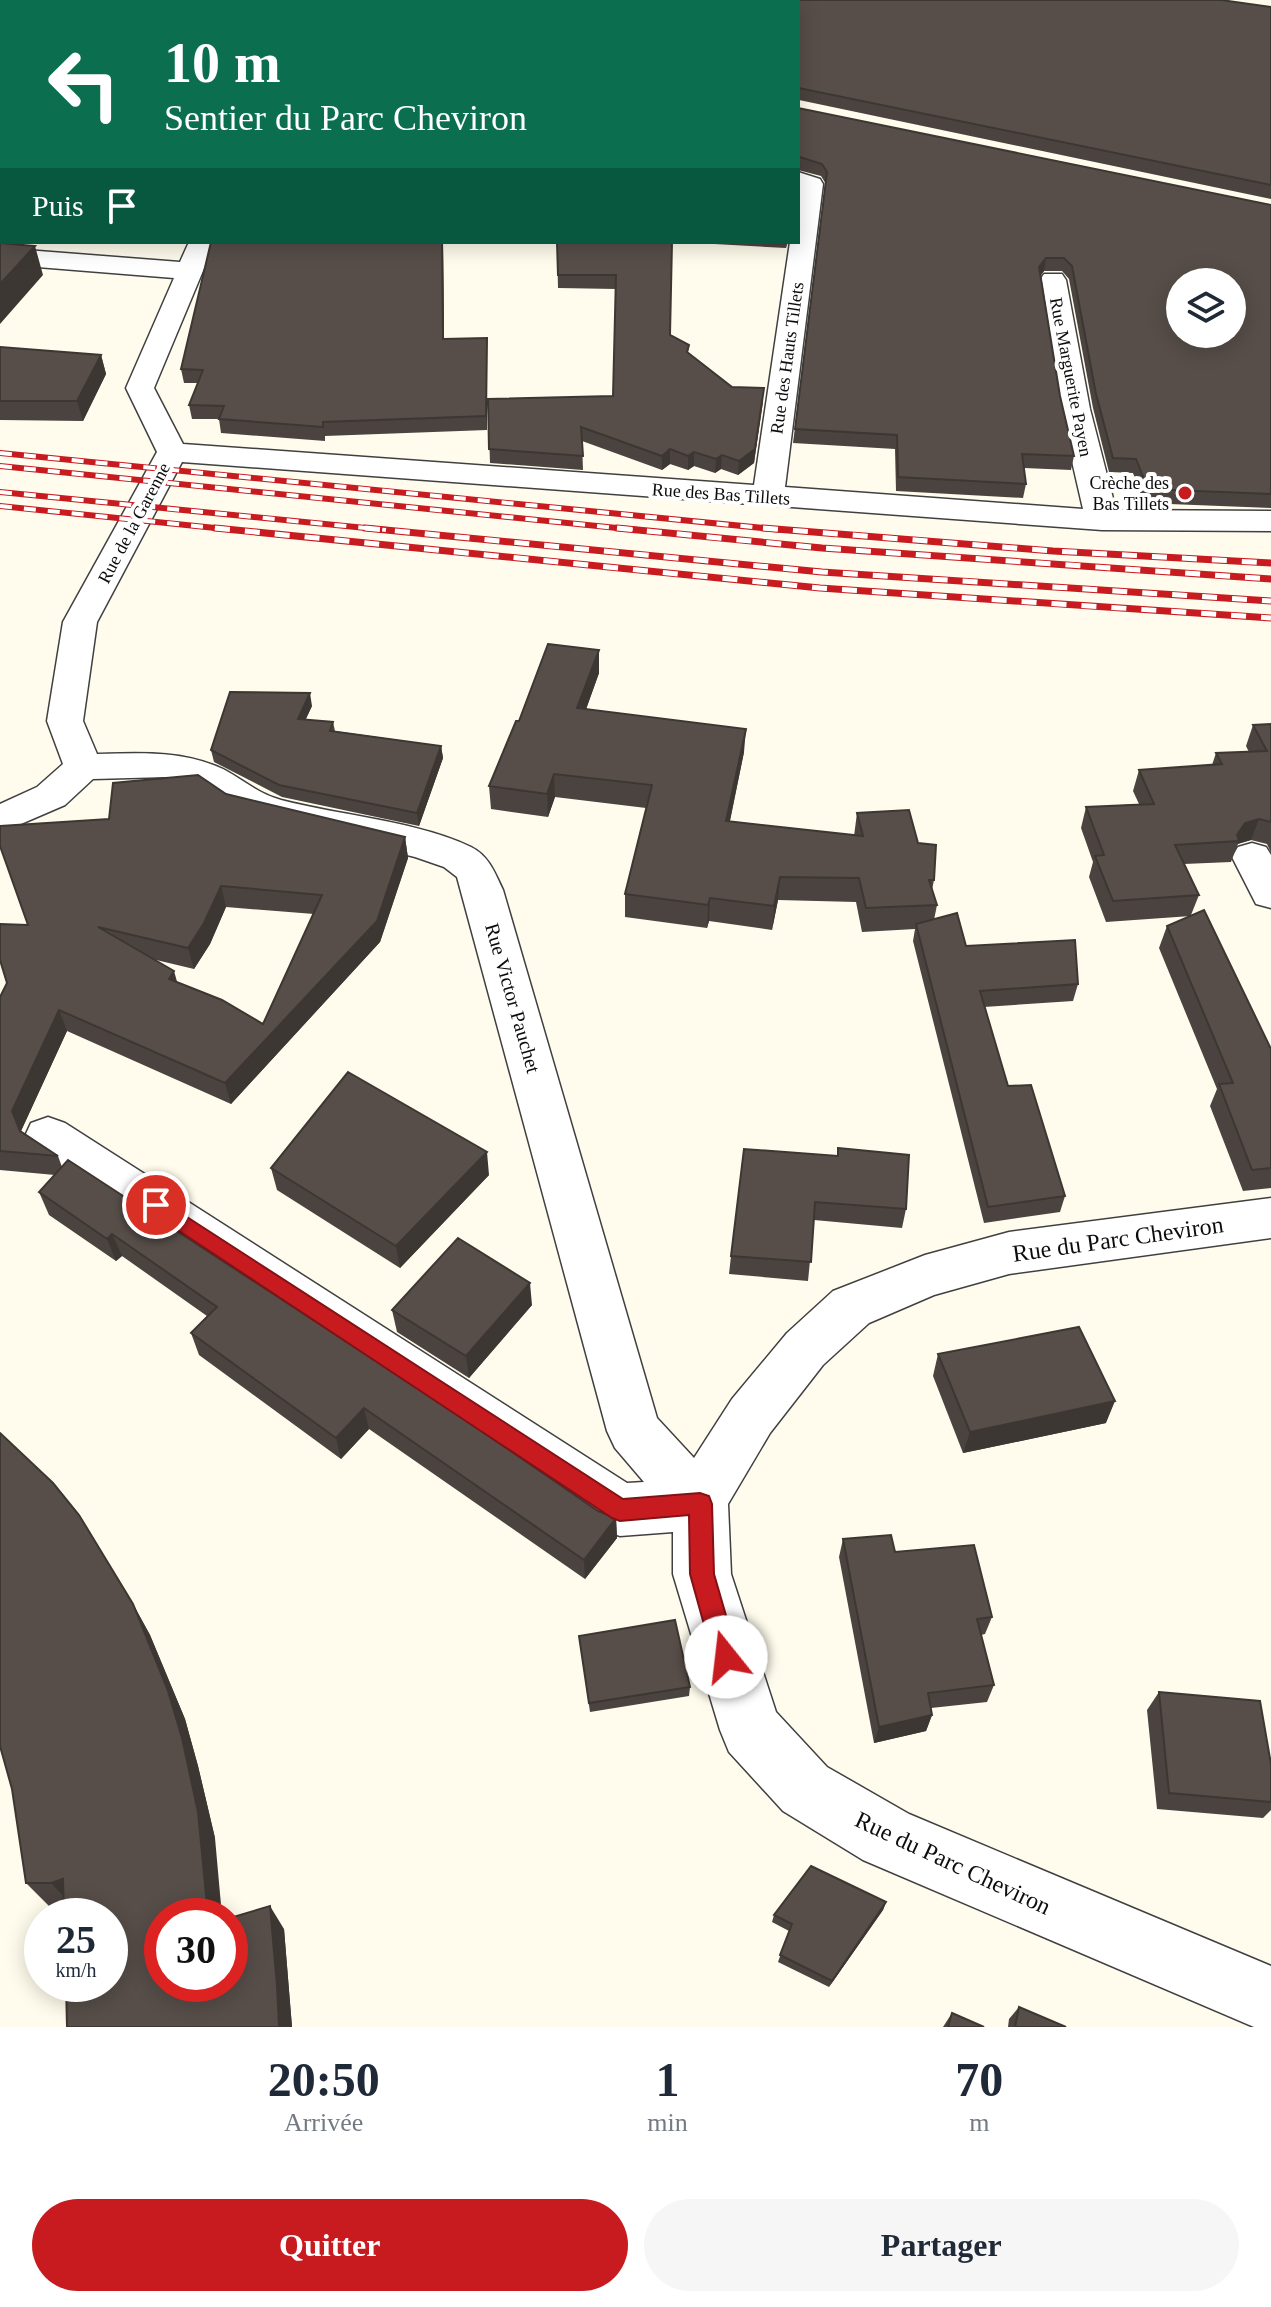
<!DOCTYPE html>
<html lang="fr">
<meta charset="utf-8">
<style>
body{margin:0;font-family:Georgia,serif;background:#f6f6f7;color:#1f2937;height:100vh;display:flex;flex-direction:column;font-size:30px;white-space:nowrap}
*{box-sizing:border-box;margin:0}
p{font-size:26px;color:#747a83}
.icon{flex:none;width:44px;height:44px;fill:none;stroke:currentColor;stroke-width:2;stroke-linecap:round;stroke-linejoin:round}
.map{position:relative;height:2027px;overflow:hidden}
.sheet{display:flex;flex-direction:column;background:#fff;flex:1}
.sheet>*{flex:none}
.guide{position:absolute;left:0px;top:0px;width:800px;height:244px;box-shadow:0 4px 20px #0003;background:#0b6e4f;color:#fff;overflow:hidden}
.fabs{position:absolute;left:1166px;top:268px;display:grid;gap:16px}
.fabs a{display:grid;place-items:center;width:80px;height:80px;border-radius:50%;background:#fff;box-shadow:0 4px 20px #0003;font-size:40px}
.speed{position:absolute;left:24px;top:1898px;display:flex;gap:16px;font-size:40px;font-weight:700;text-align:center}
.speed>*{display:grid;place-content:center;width:104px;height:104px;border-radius:50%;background:#fff;box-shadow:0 4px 20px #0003;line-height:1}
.speed small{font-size:20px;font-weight:400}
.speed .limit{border:12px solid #d22;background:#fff;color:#111}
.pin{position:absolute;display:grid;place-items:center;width:68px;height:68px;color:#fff;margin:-34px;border:4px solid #fff;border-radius:50%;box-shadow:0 2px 8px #0007}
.me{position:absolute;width:88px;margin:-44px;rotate:344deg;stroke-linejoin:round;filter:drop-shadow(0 0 6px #0008)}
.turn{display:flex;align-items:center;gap:28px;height:168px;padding:0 32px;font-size:36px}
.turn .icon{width:104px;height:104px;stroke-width:2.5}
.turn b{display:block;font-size:56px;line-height:68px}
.then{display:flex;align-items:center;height:76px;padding:0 32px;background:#0003;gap:16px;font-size:30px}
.eta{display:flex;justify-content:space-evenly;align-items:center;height:136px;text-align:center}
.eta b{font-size:48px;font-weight:800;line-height:56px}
.button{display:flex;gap:16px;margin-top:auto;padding:16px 32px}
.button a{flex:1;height:92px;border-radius:48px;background:#c71b20;color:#fff;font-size:32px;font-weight:800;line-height:92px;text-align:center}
.button a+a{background:#f6f6f7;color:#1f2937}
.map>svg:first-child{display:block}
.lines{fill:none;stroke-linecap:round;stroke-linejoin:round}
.street-casing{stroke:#404040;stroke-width:3}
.street{fill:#fff;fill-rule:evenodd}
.rail-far1-casing{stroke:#c71b20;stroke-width:6}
.rail-casing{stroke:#c71b20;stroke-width:7}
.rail-far1{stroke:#fff;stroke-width:4;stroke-dasharray:12;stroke-linecap:butt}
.rail{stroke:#fff;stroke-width:5;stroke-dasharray:15;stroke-linecap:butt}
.wall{fill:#4b433f;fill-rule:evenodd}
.shaded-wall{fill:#3d3733}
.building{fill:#574e49;stroke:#3d3733;stroke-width:2;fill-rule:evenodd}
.route{fill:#c71b20;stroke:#811215;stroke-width:2}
.poi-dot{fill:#c71b20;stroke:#fff;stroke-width:3}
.labels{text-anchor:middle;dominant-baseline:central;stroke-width:8;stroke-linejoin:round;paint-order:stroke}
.far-street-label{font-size:18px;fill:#0d0d0d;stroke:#fff}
.far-poi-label{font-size:18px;fill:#0d0d0d;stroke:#fff;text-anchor:end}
.street-label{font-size:20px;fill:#0d0d0d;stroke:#fff}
.near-street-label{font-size:24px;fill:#0d0d0d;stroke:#fff}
</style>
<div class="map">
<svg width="1271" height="2027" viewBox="0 0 1271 2027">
<rect width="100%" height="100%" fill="#fffced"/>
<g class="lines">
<defs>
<path id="street" d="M255 0H275V2H255Z
M798 172 820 179 823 184 785 487 1083 509 1060 409 1040 280 1044 274H1062L1066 280 1090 409 1116 510 1271 511V531L1102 530 182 462 97 622 83 721 97 754C140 753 182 750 223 769 244 780 258 794 281 800 338 815 421 822 471 847 489 856 495 873 503 890L657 1418 694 1458 732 1399 787 1333 833 1291 925 1255 1009 1232 1271 1198V1238L1009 1274 934 1295 869 1323 823 1365 770 1433 728 1504 731 1574 776 1712 827 1767 909 1814 1271 1966V2027H1254L863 1860 783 1811 729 1752 720 1730 673 1574V1532L620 1536 600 1529 459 1431 31 1149 25 1136 31 1123 48 1117 65 1123 627 1483 644 1482 615 1448 607 1431 457 877 444 867 415 857 232 812 195 787 167 777 93 779 65 805 0 833V804L37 787 63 764 47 721 63 622 157 452 126 388 174 278 0 264V248L180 262 189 242H215L154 388 183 444 754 485 790 242H798Z
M1252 843 1266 847 1271 855V908L1256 904 1232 857 1238 847Z"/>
</defs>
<use href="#street" class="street-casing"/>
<use href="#street" class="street"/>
<defs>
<path id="rail-far1" d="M0 453 783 530
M0 466 637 530
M0 492 386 530
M0 506 235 530"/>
<path id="rail" d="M215 528 820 588 1271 618
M365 528 822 572 1271 601
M617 528 822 548 1271 579
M763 528 1053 551 1271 563"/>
</defs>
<use href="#rail-far1" class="rail-far1-casing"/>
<use href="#rail" class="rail-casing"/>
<use href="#rail-far1" class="rail-far1"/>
<use href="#rail" class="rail"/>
</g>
<path class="wall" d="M727 0 1271 7V199L799 100Z
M798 106V108L1271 205V508L1144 503 1133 473 1109 472 1093 408 1069 279 1062 271H1044L1041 275 1060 396 1074 456 1071 470 1024 468 1026 484 1023 498 896 491 895 449 793 443 826 184 821 176 798 170Z
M211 242H443L444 339 487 338V430L325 436V441L221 433 219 419H192L189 405 198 383H184L181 369Z
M557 242H672L670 335 689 345 688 353 732 387 763 402 754 463 738 475 721 469 715 473 694 466 688 470 670 464 662 470 582 441 583 470 490 463 488 399 613 396 616 289 558 288Z
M678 242H788L786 248Z
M0 347 101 355 106 374 83 421 0 420Z
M599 650V673L586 709 744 752 730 821 854 836 857 813 918 843 934 880 932 890 937 905 934 920 966 946 1078 984 1073 1001 984 1007 1008 1086 1065 1196 1060 1212 984 1223 913 941 915 929 862 932 856 902 778 900 772 930 709 921 707 928 625 917V894L646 808 555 797 548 817 491 809 489 786 519 721Z
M312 706 305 720 333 722 335 731 441 746 443 758 419 826 282 797 214 762 211 750Z
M1271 724V853L1267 844 1251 840 1238 844 1231 862 1184 864 1199 895 1191 915 1271 1049V1188L1243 1191 1210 1106 1217 1089 1159 948 1167 926 1191 916 1106 922 1089 877 1093 862 1081 828 1086 807 1139 804 1133 791 1139 770 1212 765 1216 753 1249 752 1246 746 1253 725Z
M226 794 405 837 408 858 380 942 231 1104 67 1031 21 1131 58 1156 62 1167 598 1511 616 1518 617 1538 585 1579 369 1429 341 1459 199 1355 191 1333 207 1316 122 1256 116 1261 49 1215 39 1192 55 1175 0 1170V997L7 983 28 925 109 819ZM226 907 314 914 263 1024 177 982 152 959 194 969 210 944Z
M838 1148 906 1209 902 1228 814 1220 808 1281 729 1274 731 1256 837 1156Z
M271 1168 489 1175 400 1268 277 1190Z
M532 1305 469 1378 397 1332 392 1310Z
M938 1354 1106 1423 963 1453 933 1376Z
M843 1539 895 1552 992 1617 985 1634 981 1635 994 1685 987 1702 931 1708 932 1715 926 1731 874 1743 839 1557Z
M133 1604 150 1635 185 1719 198 1766 215 1838 162 1916 284 1929 292 2027H67L64 1906H49L26 1883 12 1789Z
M579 1636 690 1687 689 1696 590 1712Z
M1159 1692 1271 1764V1810L1263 1818 1157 1809 1147 1710Z
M886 1902 883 1910 829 1987 778 1962 789 1931 772 1922 774 1915Z
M1019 2007 1066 2027H1008L1009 2019Z
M952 2013 984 2027H943Z"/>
<path class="shaded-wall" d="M79 0H96L94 2H77Z
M2 94V117L0 120V96Z
M442 242H443L444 352 443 339Z
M35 246 43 275 0 324V284Z
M1046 258 1044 271 1037 280 1039 267Z
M487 338V430L486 416Z
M101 355 106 374 83 421 77 401Z
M764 388 754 463 738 475 739 461Z
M670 449V464L662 470V456Z
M694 452V466L688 470V456Z
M722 455 721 469 715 473 716 459Z
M599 650V673L578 732 577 708Z
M310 693 312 706 300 732 298 719Z
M746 729 744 752 725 844 726 821Z
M441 746 443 758 419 826 417 813Z
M554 774 555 797 548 817 547 794Z
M1259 819 1251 840 1237 844 1238 841 1237 835 1245 823Z
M405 837 408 858 380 942 231 1104 225 1083Z
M780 877 778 900 772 930 774 906Z
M221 886 226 907 210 944 194 969 188 948Z
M710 898 709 921 707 928 708 905Z
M174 971 180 992 169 979Z
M59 1010 67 1031 21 1131 29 1152 12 1111Z
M487 1152 489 1175 400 1268 396 1246Z
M112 1234 122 1256 116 1261 107 1239Z
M530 1283 532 1305 469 1378 466 1356Z
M1115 1401 1106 1423 963 1453 970 1432Z
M364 1408 369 1429 341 1459 336 1438Z
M616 1518 617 1538 585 1579 584 1560Z
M133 1604 150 1635 185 1719 198 1766 215 1838 222 1916H208Z
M932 1715 926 1731 874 1743 879 1727Z
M63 1879 73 1906 51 1883Z
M886 1902 883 1910 829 1987 832 1981Z
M270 1906 284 1929 292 2027H279Z"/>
<path class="building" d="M0 0H79L77 2H2V94L0 96Z
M143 0H214V2H142Z
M593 0H711L721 2H593Z
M727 0H1221L1271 7V185L799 88 798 89V2H723Z
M798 106V108L1271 205V494L1148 489 1136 459 1113 458 1096 394 1072 266 1064 258H1046L1039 267 1060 396 1074 456 1022 454 1026 484 898 477 897 435 795 429 827 172 822 164 800 157 798 158ZM1180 282H1232V334H1180Z
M211 242H442L443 339 487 338 486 416 323 422V427L219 419 224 406 189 405 203 370 181 369Z
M557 242H672L670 335 689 345 687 352 732 387 764 388 755 449 739 461 722 455 716 459 694 452 688 456 670 449 662 456 581 427 583 456 489 449 488 399 613 396 616 275H558Z
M0 243 35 246 0 284Z
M0 347 101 355 77 401H0Z
M548 644 599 650 577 708 746 729 726 821 863 836 857 813 909 810 918 843 936 845 934 880H929L937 905 866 908 859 878 780 877 774 906 710 898 708 905 625 894 652 785 554 774 547 794 489 786 516 721H519Z
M230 692 310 693 298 719 333 722 330 731 441 746 417 813 279 785 211 750Z
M1271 724V822L1259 819 1245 823 1237 835 1239 841 1175 845 1199 895 1113 901 1095 856 1104 855 1086 807 1154 804 1139 770 1222 764 1216 753 1267 751 1253 725Z
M198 775 226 794 405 837 377 921 225 1083 59 1010 12 1111 20 1131 58 1156 0 1151V997L7 983 0 960V924L28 925 0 846V826L109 819 113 783ZM221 886 322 895 263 1024 222 1000 169 979 174 971 98 927 188 948 204 923Z
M1204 910 1271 1049V1168L1252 1170 1219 1084 1233 1083 1167 926Z
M957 913 966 946 1075 940 1078 984 980 991 1008 1086 1031 1085 1065 1196 988 1207 916 924Z
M348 1072 487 1152 396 1246 271 1168Z
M838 1148 909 1155 906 1209 815 1202 811 1262 731 1256 744 1149 838 1156Z
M68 1160 454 1412 598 1511 616 1518 584 1560 364 1408 336 1438 191 1333 217 1307 112 1234 107 1239 39 1192Z
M458 1238 530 1283 466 1356 392 1310Z
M1079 1327 1115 1401 970 1432 938 1354Z
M0 1433 53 1483 79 1515 133 1604 168 1691 182 1738 198 1812 208 1916H162V1984H230V1918L270 1906 277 1986 279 2027H67L66 1984H110V1916H64L63 1879 51 1883H26L12 1789 0 1746Z
M891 1535 895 1552 974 1545 992 1617 977 1619 994 1685 928 1693 932 1715 879 1727 843 1539Z
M675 1620 690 1687 589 1703 579 1636Z
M1159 1692 1260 1701 1271 1764V1802L1169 1793Z
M811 1866 886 1902 832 1981 780 1955 792 1924 774 1915Z
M1019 2007 1066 2027H1015Z
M952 2013 984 2027H948Z"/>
<path class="route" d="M156 1197 623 1499 700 1493 709 1496 712 1504 714 1574 738 1657 734 1666 726 1670 717 1666 713 1657 690 1574 689 1515 620 1521 612 1518 149 1211 146 1205 149 1199Z"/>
<circle class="poi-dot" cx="1185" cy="493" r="8"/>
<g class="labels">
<g class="far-street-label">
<text transform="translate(787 358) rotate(-82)">Rue des Hauts Tillets</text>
<text transform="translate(1071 377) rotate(79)">Rue Marguerite Payen</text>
<text transform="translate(721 494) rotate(4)">Rue des Bas Tillets</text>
<text transform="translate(134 523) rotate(-62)">Rue de la Garenne</text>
</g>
<g class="far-poi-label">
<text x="1169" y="483">Crèche des<tspan x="1169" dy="21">Bas Tillets</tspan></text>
</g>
<g class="street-label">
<text transform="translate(513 998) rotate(74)">Rue Victor Pauchet</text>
</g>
<g class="near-street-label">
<text transform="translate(1118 1239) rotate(-8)">Rue du Parc Cheviron</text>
<text transform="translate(953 1863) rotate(25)">Rue du Parc Cheviron</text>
</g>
</g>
</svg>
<div class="fabs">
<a><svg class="icon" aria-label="layers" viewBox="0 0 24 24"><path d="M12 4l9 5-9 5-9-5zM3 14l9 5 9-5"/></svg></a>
</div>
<div class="speed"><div>25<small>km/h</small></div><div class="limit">30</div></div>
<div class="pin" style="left:156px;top:1205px;background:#d93025"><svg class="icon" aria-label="arrive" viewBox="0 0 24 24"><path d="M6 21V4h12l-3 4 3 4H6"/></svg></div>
<svg class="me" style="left:726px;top:1657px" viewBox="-20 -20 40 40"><circle r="19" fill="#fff"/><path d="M0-13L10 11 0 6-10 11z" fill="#c71b20"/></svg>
<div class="guide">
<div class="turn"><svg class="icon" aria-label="left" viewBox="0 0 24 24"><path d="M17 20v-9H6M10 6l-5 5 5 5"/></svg><div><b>10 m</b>Sentier du Parc Cheviron</div></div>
<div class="then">Puis<svg class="icon" aria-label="arrive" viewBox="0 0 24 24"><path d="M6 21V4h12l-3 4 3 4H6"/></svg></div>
</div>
</div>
<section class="sheet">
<div class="eta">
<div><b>20:50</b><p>Arrivée</p></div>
<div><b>1</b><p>min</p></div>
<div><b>70</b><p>m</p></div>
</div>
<div class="button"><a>Quitter</a><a>Partager</a></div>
</section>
